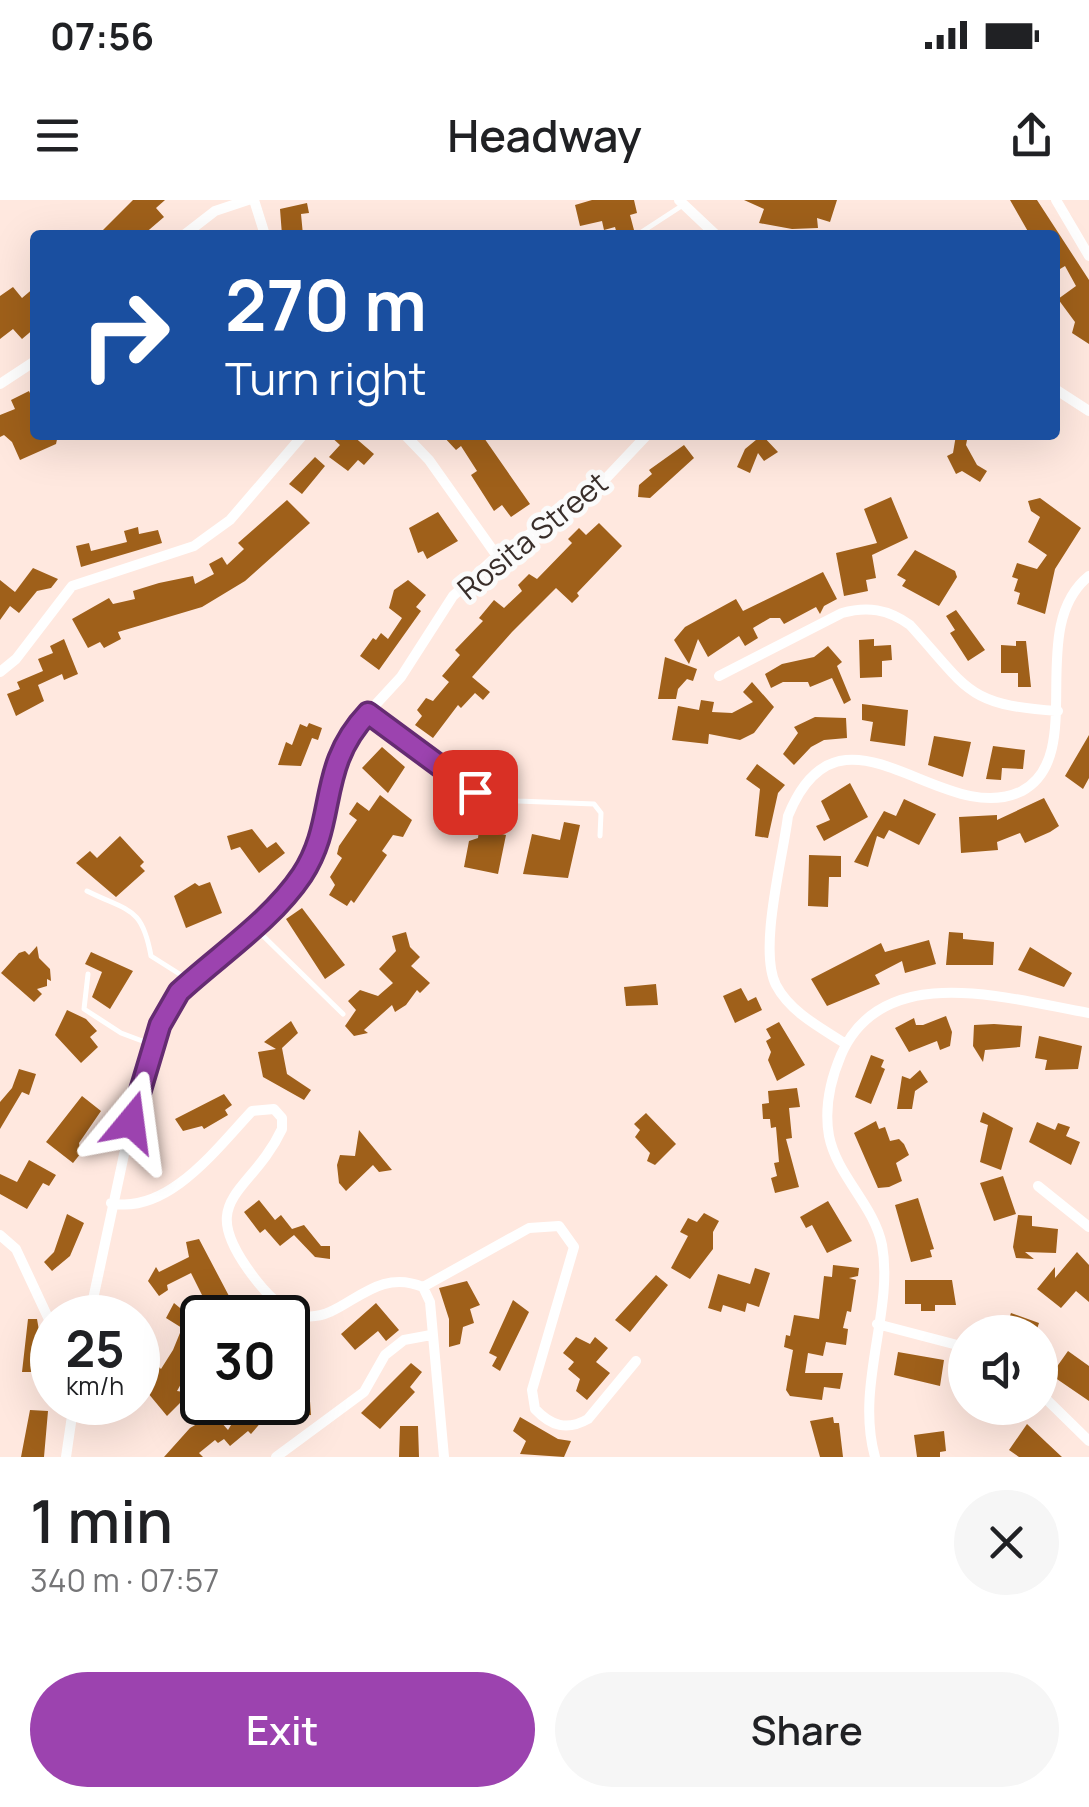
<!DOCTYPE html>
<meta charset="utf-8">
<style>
body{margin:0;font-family:Manrope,sans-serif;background:#f6f6f6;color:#202124;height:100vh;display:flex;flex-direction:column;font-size:38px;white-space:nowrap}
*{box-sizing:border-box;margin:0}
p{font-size:32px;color:#757577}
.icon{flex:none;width:55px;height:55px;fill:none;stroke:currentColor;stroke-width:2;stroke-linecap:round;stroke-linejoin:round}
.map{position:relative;height:1257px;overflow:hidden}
.drawer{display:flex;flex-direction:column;background:#fff;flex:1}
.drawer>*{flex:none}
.guide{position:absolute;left:30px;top:30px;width:1030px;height:210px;border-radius:10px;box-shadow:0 10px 40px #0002;background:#1a4fa0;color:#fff;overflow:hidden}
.controls{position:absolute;left:948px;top:1115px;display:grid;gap:20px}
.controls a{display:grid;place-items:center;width:110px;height:110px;border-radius:50%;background:#fff;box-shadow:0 10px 40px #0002;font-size:50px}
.speed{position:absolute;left:30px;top:1095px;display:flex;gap:20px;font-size:50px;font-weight:700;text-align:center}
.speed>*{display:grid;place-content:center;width:130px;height:130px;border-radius:50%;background:#fff;box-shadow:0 10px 40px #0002;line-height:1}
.speed small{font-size:25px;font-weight:400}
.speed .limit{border:5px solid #111;border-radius:15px;background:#fff;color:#111}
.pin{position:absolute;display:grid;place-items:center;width:85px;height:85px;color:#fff;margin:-42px;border-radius:20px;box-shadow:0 5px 15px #0006}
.me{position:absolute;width:110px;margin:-55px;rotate:16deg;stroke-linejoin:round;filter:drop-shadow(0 0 8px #0008)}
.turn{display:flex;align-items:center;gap:35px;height:210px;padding:0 30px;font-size:45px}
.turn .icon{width:130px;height:130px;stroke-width:2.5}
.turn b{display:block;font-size:70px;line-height:85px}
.round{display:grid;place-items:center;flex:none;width:105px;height:105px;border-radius:52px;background:#f6f6f6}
.head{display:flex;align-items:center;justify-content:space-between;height:170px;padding:0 30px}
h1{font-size:60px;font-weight:600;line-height:75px}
.button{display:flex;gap:20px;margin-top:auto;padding:20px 30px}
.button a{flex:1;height:115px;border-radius:60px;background:#9c43af;color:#fff;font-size:40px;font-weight:600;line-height:115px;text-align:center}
.button a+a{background:#f6f6f6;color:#202124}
.status{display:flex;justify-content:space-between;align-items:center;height:70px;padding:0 50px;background:#fff;direction:ltr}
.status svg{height:28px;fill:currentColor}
header{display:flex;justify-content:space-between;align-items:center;height:130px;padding:0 30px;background:#fff;font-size:45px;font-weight:600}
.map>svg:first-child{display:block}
.building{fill:#9f601a}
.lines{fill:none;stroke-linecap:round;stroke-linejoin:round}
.service{stroke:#fff;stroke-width:5}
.minor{stroke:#fff;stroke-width:10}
.route-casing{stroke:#652c72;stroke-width:25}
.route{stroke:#9c43af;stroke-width:18}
.labels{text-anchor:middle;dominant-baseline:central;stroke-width:10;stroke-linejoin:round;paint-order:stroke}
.street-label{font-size:30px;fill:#392e2a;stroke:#fbfbfb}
</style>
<div class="status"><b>07:56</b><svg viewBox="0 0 49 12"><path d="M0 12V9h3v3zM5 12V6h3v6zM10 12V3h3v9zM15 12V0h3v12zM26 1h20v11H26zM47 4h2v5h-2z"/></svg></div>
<header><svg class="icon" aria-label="menu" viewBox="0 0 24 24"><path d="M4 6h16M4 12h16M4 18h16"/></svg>Headway<svg class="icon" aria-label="share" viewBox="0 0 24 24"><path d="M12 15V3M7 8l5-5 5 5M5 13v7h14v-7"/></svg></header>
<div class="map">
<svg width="1089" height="1257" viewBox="0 0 1089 1257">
<rect width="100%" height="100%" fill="#ffe8df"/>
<path class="building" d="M133 0H165L156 8 164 17 143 35H98Z
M592 0H634L637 13 630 15 634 30 617 34 615 27 604 30 602 21 580 26 575 5Z
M744 0H837L830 22 817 18 818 28 792 29 759 23 764 9Z
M1010 0H1037L1089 80V144L1072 133 1075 122 1058 99 1076 86 1065 66 1055 72V35H1030Z
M307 3 309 13 301 14 303 35H282L280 9Z
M13 87 22 98 35 87V113L30 117 35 128 22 139 13 129 0 139V96Z
M29 191 35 204 31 206 35 235H58L56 244 20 260 12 242 4 235 0 237V215L15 209 11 200Z
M329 235H352L374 254 364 265 358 260 348 271 329 257 340 245Z
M442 235H482L530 304 511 317 502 305 494 311 471 275 477 271 461 246 456 250Z
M762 235 778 252 764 261 758 253 750 273 737 267 745 249Z
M956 235H968L966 245 977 265 987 271 980 282 962 271 956 274 947 256 953 253Z
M684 245 694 258 650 298 638 297 639 285 652 274 649 270Z
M315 257 325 266 302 294 289 284Z
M891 297 908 338 872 355 876 378 866 380 868 391 844 396 836 353 877 343 864 309Z
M1040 298 1081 328 1055 369 1045 414 1017 404 1020 393 1014 391 1018 379 1012 377 1017 363 1037 369 1047 355 1028 342 1040 317 1031 311 1028 301Z
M287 300 310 323 245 381 202 407 118 432 121 439 104 448 100 442 88 448 72 419 109 398 113 404 135 399 133 391 159 383 193 376 195 384 214 374 209 364 222 357 227 365 244 349 238 343Z
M438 312 458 341 427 359 423 351 418 353 409 328Z
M599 323 622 346 577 393 579 396 572 403 556 388 512 432 472 477 490 492 483 500 475 493 461 508 458 505 433 538 415 525 422 516 417 510 426 498 433 501 449 482 442 476 460 455 455 450 483 421 479 418 494 400 504 408 522 391 518 385 529 374 537 379 572 343 568 339 579 328 586 335Z
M138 327 139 334 158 330 162 343 81 367 76 346 89 343 91 351 127 342 124 331Z
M915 350 955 371 957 377 939 406 902 386 906 380 897 375Z
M33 368 58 379 51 388 37 391 19 413 10 406 0 420V380L15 392Z
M823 372 837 399 824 406 820 414 816 407 784 424 780 418H770L753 428 758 438 745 446 739 436 708 457 698 439 689 464 674 440 685 427 736 399 743 411Z
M408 380 426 395 416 407 421 411 379 470 360 456 373 438 376 440 381 433 388 439 402 418 389 408 394 390Z
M956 410 985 450 968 461 950 433 955 430 946 416Z
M64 439 78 474 64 480 62 474 38 485 44 501 16 516 7 494 20 489 17 482 43 471 38 459 53 453 50 446Z
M874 439V446L891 445 892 460 882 461V477L860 478 859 440Z
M1016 441H1026L1031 487H1018V473H1001V445L1016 446Z
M828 446 842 462 837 466 851 500 844 504 832 478 810 487 808 482H783L771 488 765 474 782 464 814 457Z
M665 457 697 469 693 481 687 479 678 489 676 499H658Z
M752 482 774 507 754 533 740 540 709 534 708 544 672 540 678 506 699 510 701 500 714 502 712 512 732 513 753 502 743 492Z
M862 504 908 510 905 546 870 541 873 522 862 520Z
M815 517 846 518 847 538 824 540 811 547 794 565 783 554 798 533 794 527Z
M309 523 322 528 318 540 312 538 301 566 278 565 286 542 292 545 300 524 307 527Z
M1089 535V578L1083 589 1065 576Z
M934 536 971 542 963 577 928 565Z
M993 546 1025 550 1023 569 1002 568 1001 580 986 579Z
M382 547 405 567 388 593 362 568Z
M757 564 785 585 778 593 768 638 755 636 760 589 746 579Z
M850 583 868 617 824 641 816 626 830 620 821 601Z
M380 595 412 620 403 637 393 635 382 651 387 655 354 703 351 700 347 706 329 695 335 685 330 677 342 658 337 654 339 646 357 620 349 614 357 602 369 611Z
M1044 598 1059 626 1050 632 1025 643 1020 633 997 642 998 650 961 653 959 617 997 615V620Z
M904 599 936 614 919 645 889 630 884 639 877 636 868 667 854 662 884 611 896 616Z
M564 622 580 625 568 678 523 674 532 634 560 640Z
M252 629 267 648 276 642 285 653 259 673 240 647 231 650 227 636Z
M479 629 506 635 498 674 464 667 469 641 478 638Z
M120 636 144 662 140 666 145 671 116 697 76 663 90 651 97 658Z
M809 655 841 656V677H829L828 707 808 706Z
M210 682 222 713 186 728 174 696 195 683 199 686Z
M302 708 345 765 325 779 286 719Z
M406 732 410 747 420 757 411 766 430 783 420 793 417 790 406 805 395 812 392 805 364 830 368 833 354 836 345 826 356 810 348 801 360 790 378 796 393 783 379 769 396 751 392 736Z
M949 732 963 733V739L994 742 993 765H946Z
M929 740 936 764 905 773 902 761 875 775 880 784 827 806 811 779 881 743 885 752Z
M37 746 39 758 50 769 51 781 47 779V786L37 789 42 794 34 802 1 773 19 753 25 751 29 755Z
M1030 747 1072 773 1064 787 1018 770Z
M91 752 133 771 110 809 92 797 102 772 85 764Z
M656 784 658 805 626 806 624 787Z
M741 788 748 801 756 797 762 810 735 823 723 796Z
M67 810 86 819 97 831 90 837 98 847 81 863 55 835Z
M946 816 952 832 950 846 940 850 937 841 909 852 895 828 914 818 916 825H923Z
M291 821 298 833 282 848 287 874 311 890 304 900 263 877 258 852 276 849 264 842Z
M779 822 805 865 777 881 768 860 771 852 766 841 771 838 766 829Z
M994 824 1022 826 1020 847 985 850 983 862 973 846 974 825Z
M1039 836 1082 846 1078 869 1045 870 1047 860 1035 858Z
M871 855 884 860 881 867 885 869 871 904 855 897Z
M19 869 36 874 29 895 22 892 0 929V902L12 888Z
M920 870 928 882 915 891 912 909H897L902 876 910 879Z
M797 888 800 907 789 908 792 938 786 939 799 987 775 993 771 978 777 976 774 963 779 962 776 927 771 928 770 919H763L762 904 769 903 768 891Z
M224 894 232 905 225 910 228 915 204 929 202 926 183 931 175 919Z
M82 896 101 911 79 943 81 953 73 963 46 942Z
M983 912 1013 928 1001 970 980 962 988 925 980 922Z
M646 913 676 944 655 965 647 961 650 953 635 937 640 930 634 924Z
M876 921 879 929 885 927 890 941 899 939 904 944 909 955 896 963 902 981 889 987 878 988 854 933Z
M1037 922 1055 930 1058 923 1070 927 1066 936 1080 942 1071 965 1029 942Z
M359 930 392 970 379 972 373 965 346 991 339 983 337 965 340 955 355 956Z
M29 960 56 975 49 986 43 983 27 1009 0 994V974L17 982Z
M1003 976 1016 1014 994 1021 980 983Z
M918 998 934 1049 930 1050 932 1057 911 1062 895 1005Z
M259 1000 275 1020 281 1015 292 1029 304 1025 321 1046H330V1059L315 1057 294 1035 280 1046 265 1029 260 1033 244 1012Z
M828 1001 852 1041 827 1053 812 1025 806 1028 800 1017Z
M704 1013 719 1021 713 1032V1049L690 1079 671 1068 688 1036 680 1032 688 1018 697 1022Z
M67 1014 84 1023 70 1056 52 1071 44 1062 54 1052Z
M1018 1015 1032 1016V1026L1058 1029 1056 1053 1025 1052 1034 1059 1016 1058 1013 1047Z
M199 1039 229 1096 206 1103 191 1073 167 1085 168 1090 159 1096 148 1081 156 1067 159 1072 189 1057 186 1042Z
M1077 1052 1089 1065V1102L1076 1091 1061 1108 1037 1089 1055 1067V1078Z
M833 1065 859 1068 858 1076 849 1078 856 1080 851 1112 847 1111 843 1128 848 1129 846 1145 826 1142 823 1156 808 1153 805 1173H843L840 1189 824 1187 822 1200 790 1196 786 1190 793 1150 784 1147 786 1135 790 1136 794 1115 819 1119 824 1076 832 1077Z
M755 1068 770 1073 759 1107 747 1103 745 1112 723 1105 721 1112 708 1108 718 1074 750 1084Z
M656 1075 668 1085 630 1132 615 1120Z
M905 1080H952L956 1105H935V1111H921V1104H905Z
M467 1081 480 1105 470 1109 474 1123 463 1127 460 1144 449 1147V1119L439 1088Z
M513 1100 529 1112 500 1171 492 1166 497 1157 489 1153Z
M174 1103 202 1126V1147L177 1191 190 1193 167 1216 138 1181 147 1172 139 1164 148 1156 161 1169 173 1150 182 1128 166 1118Z
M376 1103 399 1130 386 1141 378 1131 355 1150 341 1134Z
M1011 1113 1039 1123 1036 1132H992L996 1120 1007 1124Z
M28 1119H37L41 1142H46L47 1172H22Z
M576 1137 590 1144 595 1137 608 1148 596 1162 610 1173 587 1200 576 1191 580 1179 568 1169 574 1162 563 1153Z
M1068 1151 1089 1166V1201L1051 1175Z
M898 1152 944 1160 940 1186 894 1175Z
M411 1163 422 1172 410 1187 415 1192 380 1229 361 1213Z
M310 1201 311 1215 263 1220 251 1234 248 1231 230 1246 224 1239 218 1243 215 1240 199 1253 203 1257H164L190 1228 214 1214 228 1230 245 1202Z
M30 1210 48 1211 44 1257H21Z
M520 1217 558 1239 571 1241 564 1257 520 1254 526 1241 513 1231Z
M833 1217 834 1223H839L843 1257H820L810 1221Z
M1027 1224 1047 1243 1062 1257H1019L1009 1250Z
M400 1226H418L419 1257H399Z
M944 1231 946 1251 940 1252V1257H917L914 1235Z"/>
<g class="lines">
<path class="service" d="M637 35 683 5
M368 513 483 595 518 601 594 604 601 613 600 636
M87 691C129 712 142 706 151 756L189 780
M253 726 343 814
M88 774 84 809 121 833 153 845"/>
<path class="minor" d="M254 0 265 35
M679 0 716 35
M1056 0 1089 56
M184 35 215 11 248 0
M0 184 35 161
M1055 189 1089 211
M405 235 429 260 497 356
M0 472 16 459 72 386 194 346 230 320 303 235
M719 476 842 413C867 406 888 409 910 425 969 490 966 505 1058 511
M846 844C821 828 790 812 776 785 758 750 783 657 788 616 841 484 942 631 1022 591 1089 555 1024 428 1089 376
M1038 986 1089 1027
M111 1003C168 1015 217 948 252 911L274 909 282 918V929C250 997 191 997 256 1080 328 1172 353 1057 423 1087L430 1102 444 1257
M0 1035 16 1049 52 1126
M423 1087 529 1028 559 1026 574 1047 532 1190 535 1209C551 1226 567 1231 588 1219L636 1161
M89 1118 131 922 160 825 179 792 279 702 303 674 317 646 338 553 354 528 401 477 453 396 497 356 596 289 647 235
M877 1124 965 1147
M1040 1193 1089 1241
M66 1257 74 1202
M276 1257 364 1192 385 1155 404 1140 431 1135
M875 1257C855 1186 894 1111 882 1045 874 1005 837 976 829 936 824 908 830 881 841 855 883 758 1012 800 1089 813"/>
</g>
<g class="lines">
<defs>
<path id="route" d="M131 922 160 825 179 792C219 755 272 720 302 675 338 620 316 568 368 513L475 592"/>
</defs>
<use href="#route" class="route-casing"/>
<use href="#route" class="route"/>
</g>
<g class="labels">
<g class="street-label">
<text transform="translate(532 335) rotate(-39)">Rosita Street</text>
</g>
</g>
</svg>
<div class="controls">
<a><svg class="icon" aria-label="sound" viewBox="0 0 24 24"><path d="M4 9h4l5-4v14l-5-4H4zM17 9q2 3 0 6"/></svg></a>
</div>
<div class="speed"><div>25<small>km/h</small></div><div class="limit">30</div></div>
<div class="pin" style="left:475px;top:592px;background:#d93025"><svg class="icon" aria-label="arrive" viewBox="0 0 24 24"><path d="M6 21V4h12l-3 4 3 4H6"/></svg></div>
<svg class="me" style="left:131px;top:922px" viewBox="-20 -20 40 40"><path d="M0-17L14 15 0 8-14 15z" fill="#9c43af" stroke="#fff" stroke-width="4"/></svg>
<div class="guide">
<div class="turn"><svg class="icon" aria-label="right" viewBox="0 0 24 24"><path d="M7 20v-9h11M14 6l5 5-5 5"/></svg><div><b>270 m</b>Turn right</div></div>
</div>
</div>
<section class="drawer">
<div class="head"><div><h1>1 min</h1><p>340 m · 07:57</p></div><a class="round"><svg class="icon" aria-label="close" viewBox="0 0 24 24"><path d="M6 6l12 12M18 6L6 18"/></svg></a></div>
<div class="button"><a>Exit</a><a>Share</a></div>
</section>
